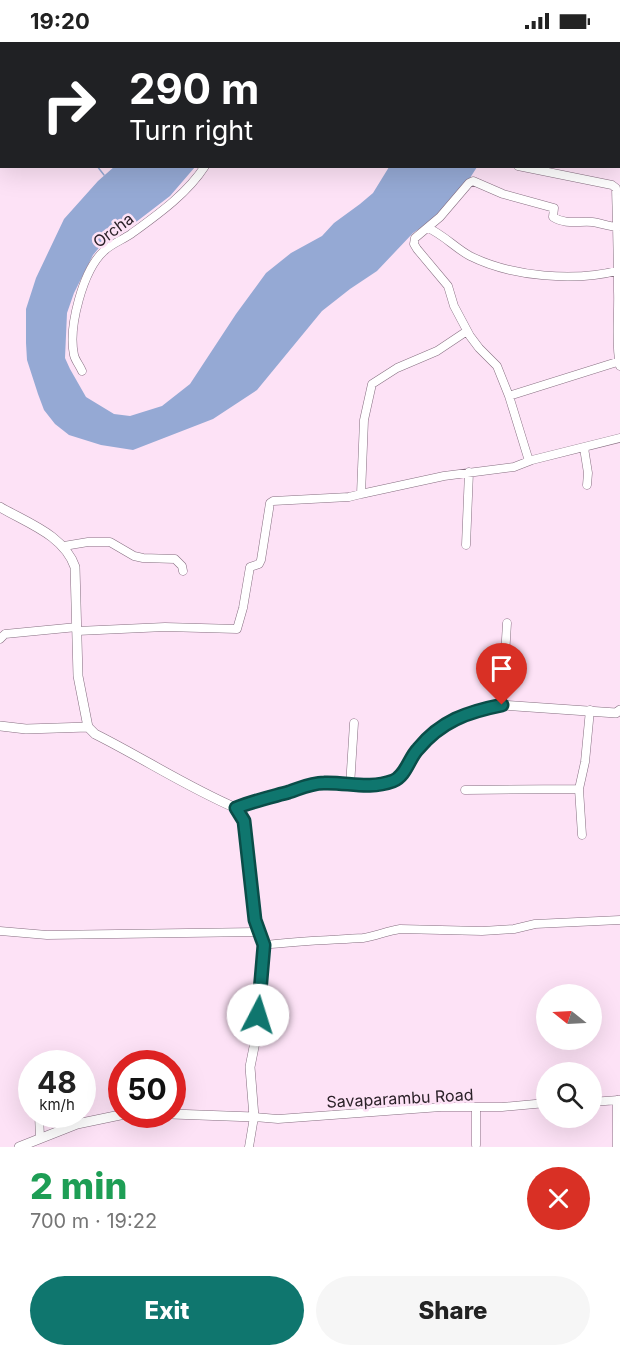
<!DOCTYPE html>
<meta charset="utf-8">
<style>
body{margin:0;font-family:Inter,sans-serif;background:#f6f6f6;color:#222;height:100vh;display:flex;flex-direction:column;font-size:22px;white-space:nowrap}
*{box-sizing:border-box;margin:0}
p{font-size:20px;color:#767676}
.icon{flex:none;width:33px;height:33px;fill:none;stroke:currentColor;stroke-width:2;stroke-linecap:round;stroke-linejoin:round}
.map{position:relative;height:1105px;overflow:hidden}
.sheet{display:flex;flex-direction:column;background:#fff;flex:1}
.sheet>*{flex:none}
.banner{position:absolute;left:0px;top:0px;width:621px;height:126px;box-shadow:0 6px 24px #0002;background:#202124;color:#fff;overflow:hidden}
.needle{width:39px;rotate:288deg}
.tools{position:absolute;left:536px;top:942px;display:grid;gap:12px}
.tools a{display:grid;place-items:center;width:66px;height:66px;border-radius:50%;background:#fff;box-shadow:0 6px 24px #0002;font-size:30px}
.speed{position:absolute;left:18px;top:1008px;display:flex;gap:12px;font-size:30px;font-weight:700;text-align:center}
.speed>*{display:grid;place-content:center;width:78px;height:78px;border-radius:50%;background:#fff;box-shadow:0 6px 24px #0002;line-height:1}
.speed small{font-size:15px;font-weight:400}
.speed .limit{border:9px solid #d22;background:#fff;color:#111}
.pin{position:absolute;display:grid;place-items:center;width:51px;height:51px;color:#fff;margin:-62px -26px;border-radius:50% 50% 50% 0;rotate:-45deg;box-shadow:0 0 6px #0007}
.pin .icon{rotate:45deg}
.me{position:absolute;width:66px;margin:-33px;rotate:5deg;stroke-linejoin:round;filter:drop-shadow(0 0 4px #0008)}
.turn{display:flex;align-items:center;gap:21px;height:126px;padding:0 30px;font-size:27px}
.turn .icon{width:78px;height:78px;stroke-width:2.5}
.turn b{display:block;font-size:42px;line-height:51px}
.round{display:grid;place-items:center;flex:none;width:63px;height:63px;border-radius:32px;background:#f6f6f6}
.headline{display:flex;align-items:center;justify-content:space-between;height:102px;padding:0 30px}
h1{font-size:36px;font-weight:800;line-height:45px;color:#1e9e55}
.cta{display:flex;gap:12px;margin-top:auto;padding:12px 30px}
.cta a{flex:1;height:69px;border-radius:36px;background:#0f766e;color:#fff;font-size:24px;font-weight:800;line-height:69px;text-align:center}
.cta a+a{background:#f6f6f6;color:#222}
.status{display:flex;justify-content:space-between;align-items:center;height:42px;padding:0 30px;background:#fff;direction:ltr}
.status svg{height:16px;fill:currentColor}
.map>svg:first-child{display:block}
.water{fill:#95a9d4}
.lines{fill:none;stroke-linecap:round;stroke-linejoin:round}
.stream{stroke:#95a9d4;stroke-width:1.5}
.minor-casing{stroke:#866e80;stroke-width:9}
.major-casing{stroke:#866e80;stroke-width:10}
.minor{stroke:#fff;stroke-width:8}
.major{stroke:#fff;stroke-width:9}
.route-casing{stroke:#0a4d48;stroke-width:15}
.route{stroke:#0f766e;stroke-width:10}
.labels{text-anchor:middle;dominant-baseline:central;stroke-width:5;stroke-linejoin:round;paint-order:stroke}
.street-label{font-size:16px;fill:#2b2128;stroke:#fde2f6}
</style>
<div class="status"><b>19:20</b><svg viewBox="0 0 49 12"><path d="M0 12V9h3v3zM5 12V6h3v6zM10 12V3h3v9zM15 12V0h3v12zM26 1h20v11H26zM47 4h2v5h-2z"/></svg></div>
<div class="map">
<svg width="620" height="1105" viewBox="0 0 620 1105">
<rect width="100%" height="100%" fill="#fde2f6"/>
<path class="water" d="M115 124 195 125 170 154 123 190 103 201 93 213 74 251 67 271 65 316 70 327 86 355 114 372 130 374 162 364 190 342 236 272 266 231 291 211 322 194 334 181 360 162 373 151 389 125H477L463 147 441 172 413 191 377 229 350 247 322 269 257 348 213 377 133 408 101 403 69 393 55 382 44 368 38 352 27 318 26 301V267L36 236 64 177 98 139Z"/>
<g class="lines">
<path class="stream" d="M0 61H2
M97 124 104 133"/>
<defs>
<path id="minor" d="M288 0 290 2
M245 2V0
M0 23H2
M0 79H2
M518 124 612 143 616 146C617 180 618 214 618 249 619 272 615 300 620 324
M428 186C444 193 455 206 470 214 512 235 575 240 620 228
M82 329C80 324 75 318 74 313 68 285 83 228 104 209 111 202 122 198 131 192 157 173 187 152 205 124
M509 354 620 319
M584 406 588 431 587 443
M529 419 509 354 497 324 479 306 470 294 454 264 448 244 417 207 414 202 415 196 440 175 469 141 473 139 503 152 554 166 553 175C566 183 578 179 592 180 600 181 608 184 617 185
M361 452 444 434 514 425 532 418 620 396
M466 503 469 430
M64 504 88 500H110L134 514 143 516 175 517 182 524 183 529
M77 589 165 585 237 587 243 566 250 525 259 522 261 518 270 461 273 459 349 455 361 452 364 378 372 342 397 326 437 309 467 289
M0 597 5 592 77 585
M502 663 507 581
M350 744 354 681
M465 748 579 747
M582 793 579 747 585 720 590 668
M0 889 47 893 260 890
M264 903C297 899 330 898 363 896 376 894 387 889 400 887L482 889 514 887 535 882 620 878
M617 1058V1105
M591 1060 619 1058
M476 1065V1103
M39 1072 40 1096
M249 1105 254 1075 278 1077 441 1065H502L546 1061"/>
<path id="major" d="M0 465C27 481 64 493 75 525L78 634 88 685
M0 684 26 687 88 685
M88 685 95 692C143 716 187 745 236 766L309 743 326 741 350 744 367 743 396 738 402 733 416 708 429 694 444 682 474 668 502 663 616 671 620 668
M172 1072 254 1075 250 1025 257 990 264 903 255 878 245 779 236 766
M19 1105 77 1082 125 1072"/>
</defs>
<use href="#minor" class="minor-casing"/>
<use href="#major" class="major-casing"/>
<use href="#minor" class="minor"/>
<use href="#major" class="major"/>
</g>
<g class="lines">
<defs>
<path id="route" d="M258 973 264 903 255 878 244 779 236 766C253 759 271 755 289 750 301 746 311 741 324 741 348 740 368 748 393 739 406 734 409 716 418 707 441 679 467 670 502 663"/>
</defs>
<use href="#route" class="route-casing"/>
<use href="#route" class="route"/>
</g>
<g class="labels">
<g class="street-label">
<text transform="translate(113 188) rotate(-37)">Orcha</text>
<text transform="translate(400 1056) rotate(-3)">Savaparambu Road</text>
</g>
</g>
</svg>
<div class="tools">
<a><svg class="needle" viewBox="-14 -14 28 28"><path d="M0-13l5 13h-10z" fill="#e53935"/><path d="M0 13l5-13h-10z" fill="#767676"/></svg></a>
<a><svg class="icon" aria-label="search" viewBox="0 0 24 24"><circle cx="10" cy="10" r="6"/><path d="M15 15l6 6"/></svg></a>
</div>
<div class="speed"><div>48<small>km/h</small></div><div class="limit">50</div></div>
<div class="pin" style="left:502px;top:663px;background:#d93025"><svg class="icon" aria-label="arrive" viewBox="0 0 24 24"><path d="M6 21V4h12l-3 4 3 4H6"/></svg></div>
<svg class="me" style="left:258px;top:973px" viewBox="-20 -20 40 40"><circle r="19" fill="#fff"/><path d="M0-13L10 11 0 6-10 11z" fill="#0f766e"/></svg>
<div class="banner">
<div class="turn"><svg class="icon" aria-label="right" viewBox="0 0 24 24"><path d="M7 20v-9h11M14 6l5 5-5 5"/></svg><div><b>290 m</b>Turn right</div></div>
</div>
</div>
<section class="sheet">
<div class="headline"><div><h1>2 min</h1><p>700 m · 19:22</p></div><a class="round" style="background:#d93025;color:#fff"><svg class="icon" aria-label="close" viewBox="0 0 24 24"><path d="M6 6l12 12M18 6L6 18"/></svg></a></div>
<div class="cta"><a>Exit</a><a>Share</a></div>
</section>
